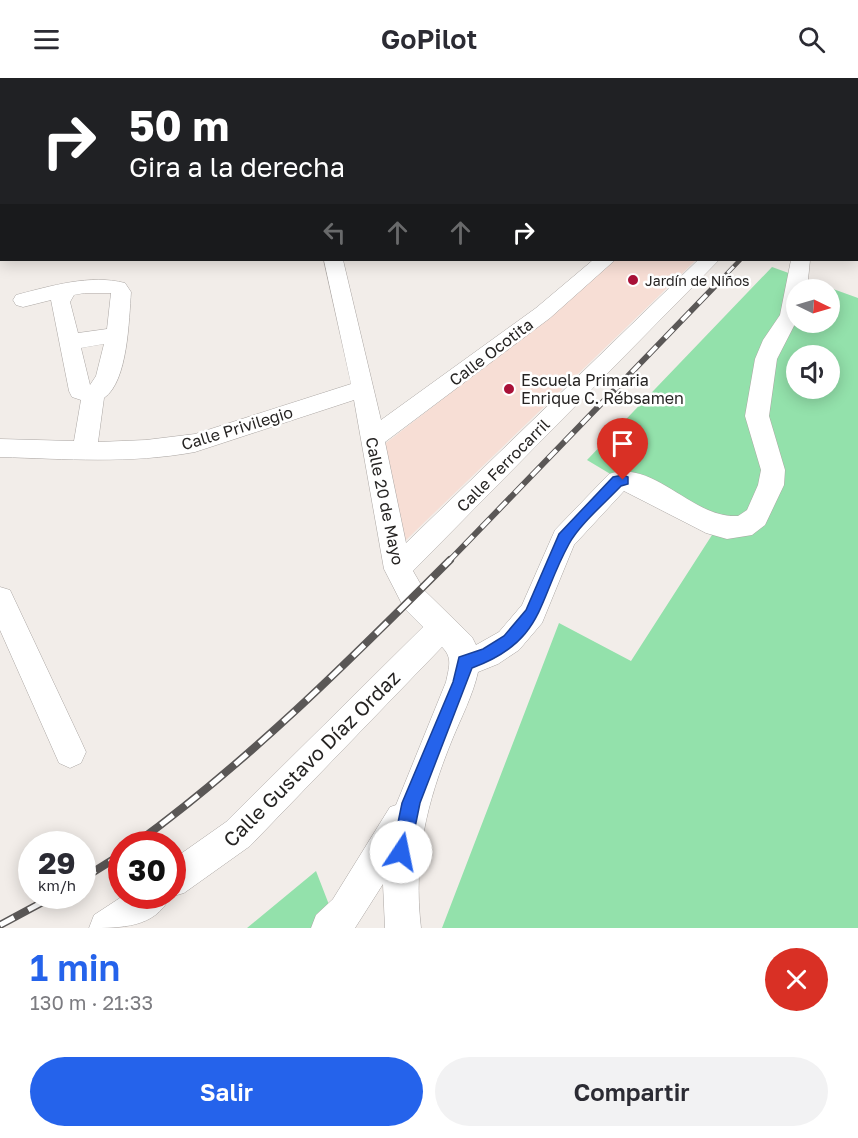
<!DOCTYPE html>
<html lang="es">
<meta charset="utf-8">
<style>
body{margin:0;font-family:"Golos Text",sans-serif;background:#f2f2f3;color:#2b2b33;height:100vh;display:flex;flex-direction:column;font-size:22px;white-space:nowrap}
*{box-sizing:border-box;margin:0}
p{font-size:20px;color:#7c7c81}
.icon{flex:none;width:33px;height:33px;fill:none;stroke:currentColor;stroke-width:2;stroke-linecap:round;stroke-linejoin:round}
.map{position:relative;height:850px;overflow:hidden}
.drawer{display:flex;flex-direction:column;background:#fff;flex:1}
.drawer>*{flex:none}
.top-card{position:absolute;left:0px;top:0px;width:858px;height:183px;box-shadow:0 3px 15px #0003;background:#202124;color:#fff;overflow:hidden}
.needle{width:39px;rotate:95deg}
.controls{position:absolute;left:786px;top:201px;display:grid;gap:12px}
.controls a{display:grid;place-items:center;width:54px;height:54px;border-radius:50%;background:#fff;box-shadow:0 3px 15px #0003;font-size:30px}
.speed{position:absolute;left:18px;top:753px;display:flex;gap:12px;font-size:30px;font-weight:700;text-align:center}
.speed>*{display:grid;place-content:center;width:78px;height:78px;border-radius:50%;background:#fff;box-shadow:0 3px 15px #0003;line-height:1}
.speed small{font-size:15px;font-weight:400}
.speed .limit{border:9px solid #d22;background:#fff;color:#111}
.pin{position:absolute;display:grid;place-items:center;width:51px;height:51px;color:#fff;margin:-62px -26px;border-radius:50% 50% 50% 0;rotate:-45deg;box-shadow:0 0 6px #0007}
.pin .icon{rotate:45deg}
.me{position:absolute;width:66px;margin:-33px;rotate:11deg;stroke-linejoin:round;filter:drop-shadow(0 0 4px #0008)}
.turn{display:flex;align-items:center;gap:21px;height:126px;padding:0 30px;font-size:27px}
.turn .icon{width:78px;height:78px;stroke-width:2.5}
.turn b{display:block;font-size:42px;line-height:51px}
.lanes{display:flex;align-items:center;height:57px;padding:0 30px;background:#0003;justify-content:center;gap:30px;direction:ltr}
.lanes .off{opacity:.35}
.round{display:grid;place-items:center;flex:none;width:63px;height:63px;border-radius:32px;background:#f2f2f3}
.headline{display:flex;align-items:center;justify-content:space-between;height:102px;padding:0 30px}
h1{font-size:36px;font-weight:600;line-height:45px;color:#2563eb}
.cta{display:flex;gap:12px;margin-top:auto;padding:12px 30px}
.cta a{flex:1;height:69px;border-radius:36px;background:#2563eb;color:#fff;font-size:24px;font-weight:600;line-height:69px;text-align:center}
.cta a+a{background:#f2f2f3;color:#2b2b33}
header{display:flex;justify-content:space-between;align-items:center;height:78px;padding:0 30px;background:#fff;font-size:27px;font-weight:600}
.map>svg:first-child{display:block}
.built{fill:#ece0d8}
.education{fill:#f7ded5}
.green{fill:#93e1ab;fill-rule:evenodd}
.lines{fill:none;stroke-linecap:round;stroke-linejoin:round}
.lane-casing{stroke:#aba6a3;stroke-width:1}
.street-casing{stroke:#aba6a3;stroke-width:1}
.highway-casing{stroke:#aba6a3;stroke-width:1}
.lane{fill:#fff;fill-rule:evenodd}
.street{fill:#fff;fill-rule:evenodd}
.highway{fill:#fff;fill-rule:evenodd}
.rail-far2-casing{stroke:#5a5756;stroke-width:4.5}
.rail-far1-casing{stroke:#5a5756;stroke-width:6}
.rail-casing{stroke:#5a5756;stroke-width:8}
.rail-far2{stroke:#fff;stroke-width:3;stroke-dasharray:9;stroke-linecap:butt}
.rail-far1{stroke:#fff;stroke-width:4;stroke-dasharray:12;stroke-linecap:butt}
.rail{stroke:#fff;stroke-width:5;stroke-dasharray:16;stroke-linecap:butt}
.route{fill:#2563eb;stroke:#184099;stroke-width:1.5}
.poi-dot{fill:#a91138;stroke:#fff;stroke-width:2}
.labels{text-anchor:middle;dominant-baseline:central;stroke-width:5;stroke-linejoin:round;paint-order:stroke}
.far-poi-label{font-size:14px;fill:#262423;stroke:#fff;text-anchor:start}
.street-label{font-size:16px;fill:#262423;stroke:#fff}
.poi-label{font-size:16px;fill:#262423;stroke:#fff;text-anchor:start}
.near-street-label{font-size:20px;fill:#262423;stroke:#fff}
</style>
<header><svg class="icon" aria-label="menu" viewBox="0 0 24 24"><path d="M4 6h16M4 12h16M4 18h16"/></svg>GoPilot<svg class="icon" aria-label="search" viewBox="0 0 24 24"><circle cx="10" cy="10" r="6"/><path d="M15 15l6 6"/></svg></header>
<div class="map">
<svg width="858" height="850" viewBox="0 0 858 850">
<rect width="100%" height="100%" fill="#f2ede9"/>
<path class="built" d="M477 0H744L475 2Z"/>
<path class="education" d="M612 182H696L404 464 382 368 569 223Z"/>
<path class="green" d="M772 189 858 220V850H442L559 545 631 583 712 457 587 382ZM796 212H830V244H796ZM796 278H830V310H796Z
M316 793 338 850H247Z"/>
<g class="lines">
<defs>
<path id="lane" d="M608 0H619L621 2H609Z
M718 0H726L717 2Z
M0 9H2V13H0Z
M0 21H2V27H0Z"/>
<path id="street" d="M309 0H325V2H309Z
M744 0H760L744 2Z
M858 28V39L856 40V29Z
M856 109H858L856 121Z
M324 182H343L381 342 536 230 593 182H615L550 240 385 364 406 465 698 182H719L413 493 424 512 472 559 476 567 499 554 522 527 555 452 609 396C655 381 692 441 738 438L747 432 758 407 761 392 745 338 755 281 763 262 780 237 791 182H810L807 212H796V244L777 281 769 338 785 392 784 407 765 447 752 457 727 461 706 455 624 413 574 467 542 545 519 572 498 586 478 594C473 617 461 640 452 662 426 726 413 781 421 850H385L383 806 355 850H311L316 837 333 821 390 729 396 727 446 604C449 589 453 580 442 569L250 768 184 815 170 819C155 850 121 850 89 850L94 837 123 818H172V782L226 744 423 549 404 530 384 491 354 322 195 374C130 386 66 381 0 379V361L74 363 81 322 72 319 69 313 51 222 23 229 16 227 13 222 16 217C51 208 90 196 125 205L131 214C129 241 128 304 104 320L98 364 146 362 195 356 351 306ZM85 215H111L107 251 78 255 70 224 74 217ZM104 266 96 298 90 307 81 270Z
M0 509 10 512 81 663 86 674 81 685 70 690 59 685 0 552Z"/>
<path id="highway" d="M69 0H90L67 2Z
M97 0H118L95 2Z
M0 52H2L0 65Z"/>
</defs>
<use href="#lane" class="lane-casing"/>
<use href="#street" class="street-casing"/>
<use href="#highway" class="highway-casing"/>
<use href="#lane" class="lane"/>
<use href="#street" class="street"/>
<use href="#highway" class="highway"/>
<defs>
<path id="rail-far2" d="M715 208 740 182"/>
<path id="rail-far1" d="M448 484 716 207"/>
<path id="rail" d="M135 766C249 683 350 582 450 482
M82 801 122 776
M0 847 54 818"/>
</defs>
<use href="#rail-far2" class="rail-far2-casing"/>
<use href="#rail-far1" class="rail-far1-casing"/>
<use href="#rail" class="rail-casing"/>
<use href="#rail-far2" class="rail-far2"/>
<use href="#rail-far1" class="rail-far1"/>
<use href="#rail" class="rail"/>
</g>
<path class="route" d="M623 397 628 399V406L621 408C606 424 579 447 569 466 537 524 545 563 472 590L420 725 410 774 408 780 401 783 395 780 392 774 402 725 453 604 459 579 483 571 504 558 526 532 559 456 613 399Z"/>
<g class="poi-dot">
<circle cx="633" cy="202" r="6"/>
<circle cx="509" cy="311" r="6"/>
</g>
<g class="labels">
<g class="far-poi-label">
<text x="645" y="202">Jardín de Niños</text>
</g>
<g class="street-label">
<text transform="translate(491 274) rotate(-37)">Calle Ocotita</text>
<text transform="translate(237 350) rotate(-17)">Calle Privilegio</text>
<text transform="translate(503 387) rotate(-45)">Calle Ferrocarril</text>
<text transform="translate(385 423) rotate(78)">Calle 20 de Mayo</text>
</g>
<g class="poi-label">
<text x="521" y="302">Escuela Primaria<tspan x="521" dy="18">Enrique C. Rébsamen</tspan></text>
</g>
<g class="near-street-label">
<text transform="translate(311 680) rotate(-45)">Calle Gustavo Díaz Ordaz</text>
</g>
</g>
</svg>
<div class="controls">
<a><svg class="needle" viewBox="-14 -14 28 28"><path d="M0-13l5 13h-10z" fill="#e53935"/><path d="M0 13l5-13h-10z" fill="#7c7c81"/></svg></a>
<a><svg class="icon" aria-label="sound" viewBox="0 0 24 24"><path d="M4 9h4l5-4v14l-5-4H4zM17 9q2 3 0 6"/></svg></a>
</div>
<div class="speed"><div>29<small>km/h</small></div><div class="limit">30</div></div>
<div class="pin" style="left:623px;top:402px;background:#d93025"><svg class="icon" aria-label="arrive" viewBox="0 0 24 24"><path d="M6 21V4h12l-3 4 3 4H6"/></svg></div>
<svg class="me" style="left:401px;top:774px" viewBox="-20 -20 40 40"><circle r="19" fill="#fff"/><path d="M0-13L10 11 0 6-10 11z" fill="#2563eb"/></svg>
<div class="top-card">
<div class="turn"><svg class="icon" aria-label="right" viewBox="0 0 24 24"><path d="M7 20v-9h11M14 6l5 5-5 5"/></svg><div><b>50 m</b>Gira a la derecha</div></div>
<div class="lanes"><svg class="icon off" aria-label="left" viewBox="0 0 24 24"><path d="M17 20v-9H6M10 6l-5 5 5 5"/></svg><svg class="icon off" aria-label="ahead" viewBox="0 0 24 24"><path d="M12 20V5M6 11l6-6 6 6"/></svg><svg class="icon off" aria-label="ahead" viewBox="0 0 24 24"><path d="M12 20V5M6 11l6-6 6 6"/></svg><svg class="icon" aria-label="right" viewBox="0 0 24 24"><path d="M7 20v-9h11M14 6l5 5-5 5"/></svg></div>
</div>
</div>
<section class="drawer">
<div class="headline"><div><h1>1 min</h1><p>130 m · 21:33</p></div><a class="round" style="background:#d93025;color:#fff"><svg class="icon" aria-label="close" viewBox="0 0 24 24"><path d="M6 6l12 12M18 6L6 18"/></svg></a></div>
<div class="cta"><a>Salir</a><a>Compartir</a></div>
</section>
